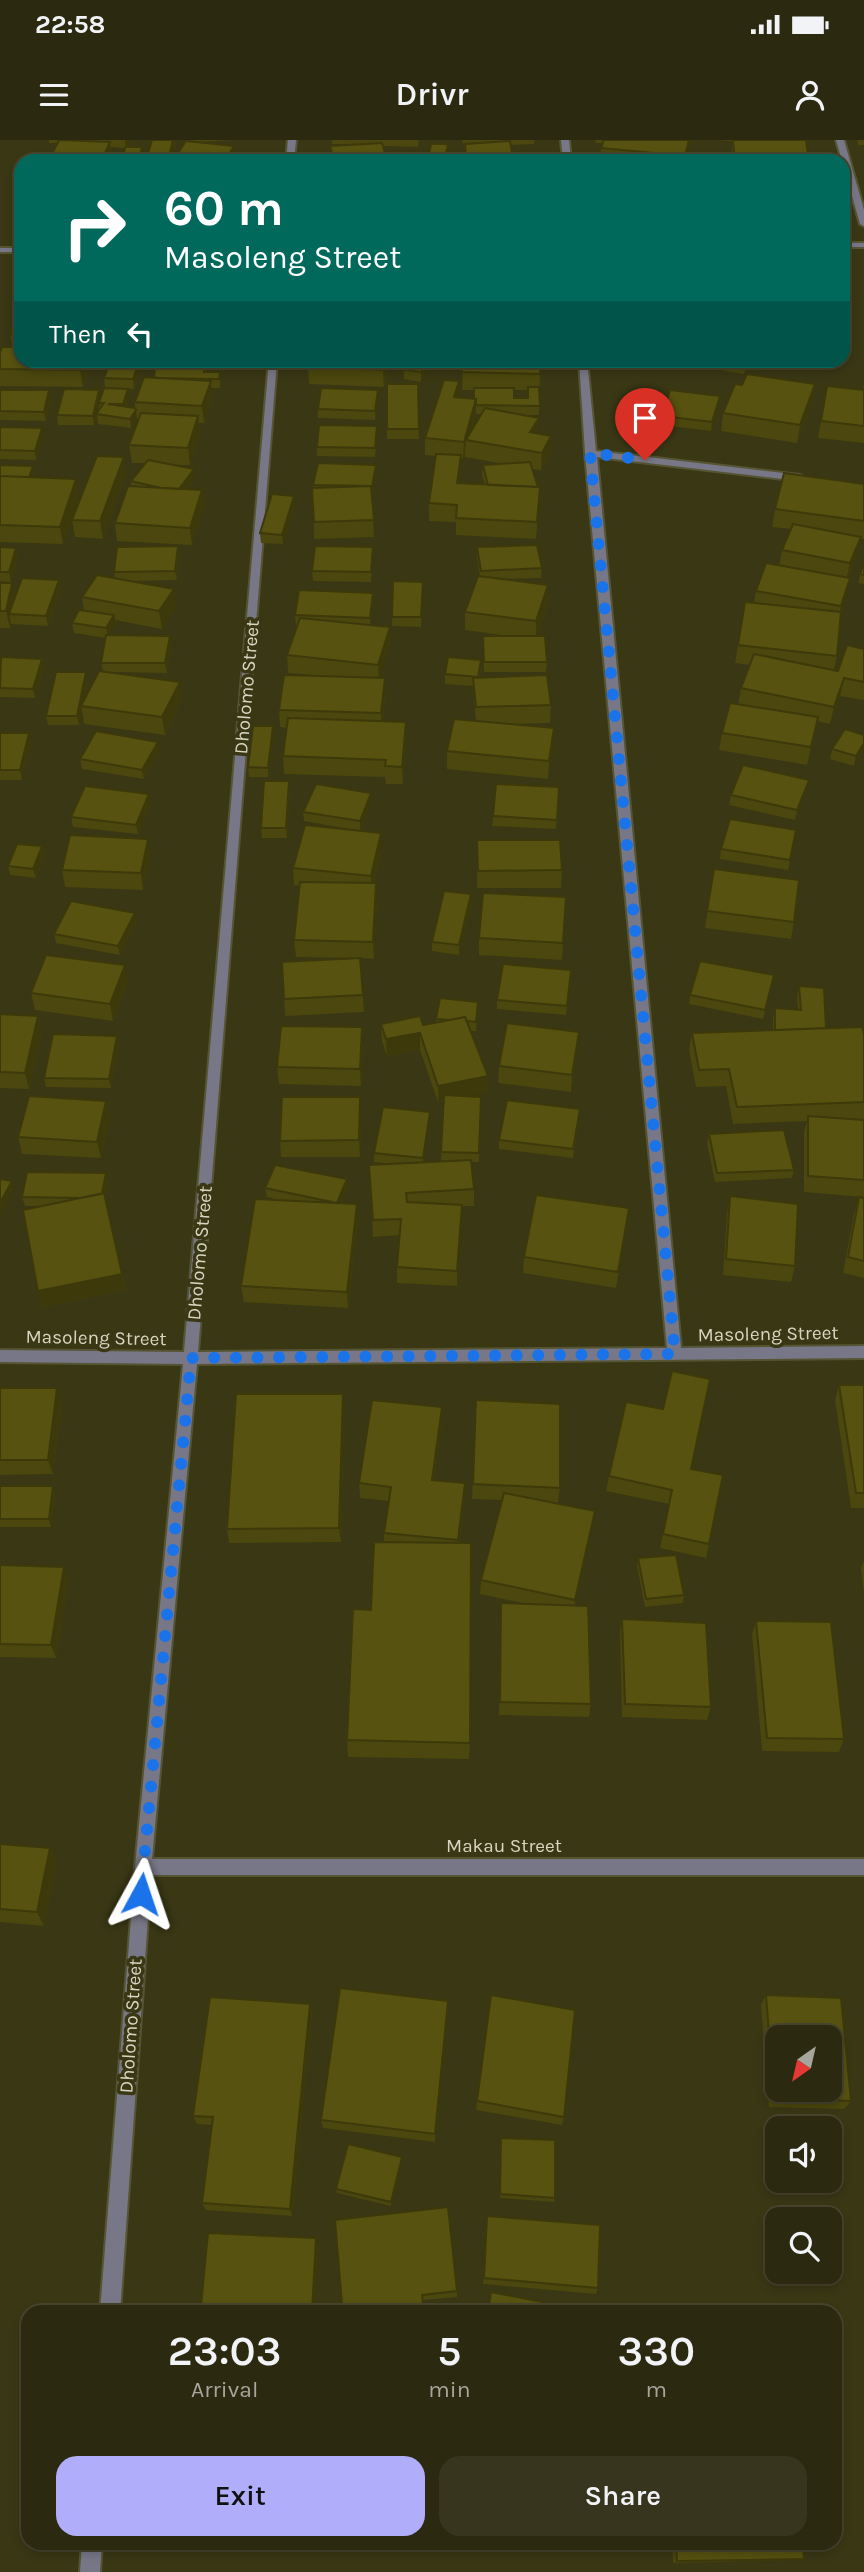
<!DOCTYPE html>
<style>
body{margin:0;font-family:Karla,sans-serif;background:#37351d;color:#f1f3f6;height:100vh;display:flex;flex-direction:column;font-size:26px;white-space:nowrap}
*{box-sizing:border-box;margin:0}
p{font-size:23px;color:#a6a69e}
.icon{flex:none;width:38px;height:38px;fill:none;stroke:currentColor;stroke-width:2;stroke-linecap:round;stroke-linejoin:round}
.map{position:relative;flex:1;overflow:hidden}
.sheet{position:absolute;left:21px;top:2165px;width:821px;height:245px;display:flex;flex-direction:column;background:#2b290f;border-radius:21px;box-shadow:0 4px 10px #0003,0 0 0 2px #47452f}
.sheet>*{flex:none}
.banner{position:absolute;left:14px;top:14px;width:836px;height:214px;border-radius:21px;box-shadow:0 4px 10px #0003,0 0 0 2px #47452f;background:#00695c;color:#fff;overflow:hidden}
.needle{width:46px;rotate:214deg}
.fabs{position:absolute;left:765px;top:1885px;display:grid;gap:14px}
.fabs a{display:grid;place-items:center;width:77px;height:77px;border-radius:14px;background:#2b290f;box-shadow:0 4px 10px #0003,0 0 0 2px #47452f;font-size:35px}
.pin{position:absolute;display:grid;place-items:center;width:60px;height:60px;color:#fff;margin:-72px -30px;border-radius:50% 50% 50% 0;rotate:-45deg;box-shadow:0 0 7px #0007}
.pin .icon{rotate:45deg}
.me{position:absolute;width:77px;margin:-38px;rotate:5deg;stroke-linejoin:round;filter:drop-shadow(0 0 5px #0008)}
.turn{display:flex;align-items:center;gap:24px;height:147px;padding:0 35px;font-size:32px}
.turn .icon{width:91px;height:91px;stroke-width:2.5}
.turn b{display:block;font-size:49px;line-height:60px}
.then{display:flex;align-items:center;height:66px;padding:0 35px;background:#0003;gap:14px;font-size:26px}
.eta{display:flex;justify-content:space-evenly;align-items:center;height:119px;text-align:center}
.eta b{font-size:42px;font-weight:600;line-height:49px}
.button{display:flex;gap:14px;margin-top:auto;padding:14px 35px}
.button a{flex:1;height:80px;border-radius:21px;background:#b0aefa;color:#111;font-size:28px;font-weight:600;line-height:80px;text-align:center}
.button a+a{background:#37351d;color:#f1f3f6}
.status{display:flex;justify-content:space-between;align-items:center;height:49px;padding:0 35px;background:#2b290f;direction:ltr}
.status svg{height:19px;fill:currentColor}
header{display:flex;justify-content:space-between;align-items:center;height:91px;padding:0 35px;background:#2b290f;font-size:32px;font-weight:600}
.map>svg:first-child{display:block}
.lines{fill:none;stroke-linecap:round;stroke-linejoin:round}
.street-casing{stroke:#555433;stroke-width:4}
.street{fill:#777787;fill-rule:evenodd}
.wall{fill:#4b470e;fill-rule:evenodd}
.shaded-wall{fill:#3d390b}
.building{fill:#575210;stroke:#3d390b;stroke-width:2;fill-rule:evenodd}
.route{stroke:#1a73e8;stroke-width:12;stroke-dasharray:0 21.6}
.labels{text-anchor:middle;dominant-baseline:central;stroke-width:7;stroke-linejoin:round;paint-order:stroke}
.street-label{font-size:19px;fill:#d7d6c2;stroke:#393714}
</style>
<div class="status"><b>22:58</b><svg viewBox="0 0 49 12"><path d="M0 12V9h3v3zM5 12V6h3v6zM10 12V3h3v9zM15 12V0h3v12zM26 1h20v11H26zM47 4h2v5h-2z"/></svg></div>
<header><svg class="icon" aria-label="menu" viewBox="0 0 24 24"><path d="M4 6h16M4 12h16M4 18h16"/></svg>Drivr<svg class="icon" aria-label="person" viewBox="0 0 24 24"><circle cx="12" cy="8" r="4"/><path d="M4 21q1-7 8-7t8 7"/></svg></header>
<div class="map">
<svg width="864" height="2432" viewBox="0 0 864 2432">
<rect width="100%" height="100%" fill="#393714"/>
<g class="lines">
<defs>
<path id="street" d="M288 0H296L294 21H286Z
M561 0H569L571 21H563Z
M836 0H844L864 70V86L860 84Z
M844 103H864V107H844Z
M0 108H21V112H0Z
M269 220H277L198 1212 667 1208 585 313 579 220H587L596 311 800 335 805 338 800 341 597 317 681 1208 864 1206V1218L197 1224 152 1719H864V1735H151L120 2172H100L135 1727 183 1224 0 1222V1210L184 1212Z
M82 2403H102L100 2432H80Z"/>
</defs>
<use href="#street" class="street-casing"/>
<use href="#street" class="street"/>
</g>
<path class="wall" d="M49 0H131L127 7 143 16 142 21H51L50 18 57 3H49ZM111 7 124 8V15H109L111 11Z
M152 0H174L175 7 171 21H147Z
M186 0H234L199 2 235 15 231 21H177L176 16Z
M332 0H419L418 7 383 6 387 21H332L330 6 350 4H332Z
M462 0H535L534 4 511 5 513 21H466L465 6H464Z
M596 0H692L686 21H600L601 8 603 3H595Z
M717 0H807V20L813 21H732V1Z
M857 0H864V5H858Z
M431 4 448 13 447 21H428Z
M21 120V220H90L83 247 0 246V213L13 207 10 195 17 173H15L12 156Z
M111 220H144L134 249 105 247 104 238Z
M309 220H434L421 242 404 239V230L405 228 387 225 384 247 309 244 308 227Z
M463 220 540 234 539 275H523L538 294 551 313 541 330 532 329 538 347H540L536 399 456 395V382L429 381V363L436 316 425 315V298L459 241V257L474 259V250H462ZM514 250H528V258H514ZM476 274H481L472 289 476 276ZM465 312V317L504 324 483 325 482 335 485 345 459 344 461 319H463Z
M663 220H722L721 229 663 225Z
M725 220H748L744 234 724 231Z
M207 224 206 232H220V248H211L212 258 204 283H199L200 293 190 325H171L195 339 187 349 202 350 204 367 192 405 117 401 115 383 131 346V341L145 323H132L129 305 138 279H137L131 288 98 284 97 275 94 285H58L57 275 101 259 129 258 127 267 135 268V262L154 238Z
M387 244H418L419 299H387Z
M815 244 812 261 797 303 721 291 723 273 742 245Z
M864 245V303L818 298 827 246 863 250Z
M0 250 51 260 46 281 0 280Z
M378 259 375 280 318 278V269Z
M718 265 711 291 661 285 662 276Z
M0 287 43 298 36 320 0 319Z
M377 295 375 317 317 316V307Z
M0 325 33 326 34 337 79 356 63 404 0 402Z
M376 325V335L372 357 374 397 314 399 313 345Z
M126 335 103 399 75 397 72 380Z
M864 344V399H860L857 414 848 437 846 455 841 472 837 516 834 530 838 531 864 509V560L840 556 830 584 817 581 807 625 719 610 722 593 738 564 741 548 750 525 735 523 745 462 754 463 756 451 779 426 782 410 791 389 772 387 775 369Z
M295 365 283 404 261 403 260 393Z
M178 406 179 416 177 440 130 441 174 449 176 467 162 489 115 480 116 484 109 495 171 505 167 533 111 532 182 559 165 595 84 584 82 570 79 585H48L46 576 88 542 84 561 103 531 101 523 106 498 74 493 72 483 84 471 82 457 115 438 114 432Z
M0 407 16 408 18 417 11 442 0 441Z
M373 407 371 442 313 441 312 431Z
M477 407 542 428 541 438 503 439 548 463 537 496 547 522 546 532H484L483 505 510 496 465 490V472L480 436 477 417Z
M864 422V444L858 443Z
M59 440 61 449 48 486 11 484 10 488H0V443L15 458Z
M393 441 423 442 421 487 392 486Z
M373 462 370 485 390 487V505L380 537 385 538V555L383 581 406 599 403 644H386L385 637 284 634 283 616 287 588 280 587 279 570 313 535 288 533 287 515 297 485H296L295 475Z
M0 519H42L44 528 35 558 0 557Z
M481 529 479 537 551 565 550 583 512 584 553 605 548 639 447 629V611L476 581 473 546 445 544V534Z
M0 593H29L31 603 22 640H0Z
M864 595 854 626 830 619 832 609Z
M273 596 268 637H249L248 627Z
M159 612 144 639 82 629 80 619Z
M289 641 290 651 287 698H262L261 688Z
M559 647 556 689 492 686 493 676Z
M807 649 795 680 729 665 731 655Z
M149 654 151 664 138 694 73 687 71 677Z
M371 662 360 691 304 681 303 672Z
M796 690 788 730 720 719 721 709Z
M477 700 562 730 561 748H477Z
M42 706 44 716 36 738 10 735 8 726Z
M382 710 374 743H376L377 761 374 819 360 818 364 872 285 876 284 859 357 818 296 817 294 800 300 746 294 745 293 728Z
M151 716 143 750 65 747 62 730Z
M714 729 794 782 791 799 705 788Z
M471 754V763L459 815 432 811V802Z
M566 757 562 820 479 815V798Z
M137 782 120 815 56 803 54 794Z
M571 830 566 875 497 869V860Z
M128 842 113 881 35 870 31 853Z
M772 845 763 879 689 864 690 855Z
M799 846 826 888 864 894V979H851L864 980V1057L804 1052V992L807 981 733 984 726 946 696 947 689 910 692 893 773 890V878L775 868 798 870 797 856Z
M478 862 476 891H471L488 936V953L469 956 481 957 479 1022H471L474 1049V1066H462L457 1146 397 1143V1127L400 1095 373 1097 369 1025 393 1024 374 1022V1013L430 972V981L423 1023 455 1021H441L444 961 438 962 420 910 387 916 382 901 381 884 423 885 436 882V879Z
M0 874 38 876 42 893 29 949 0 948Z
M117 896 119 905 111 948 46 947 44 938Z
M363 904 361 946 279 944 277 927Z
M577 909 571 952 498 943 499 926Z
M106 961 110 977 101 1018 22 1014 18 997Z
M361 974 360 1017H281L280 1001Z
M579 978 573 1018 499 1009V1000Z
M709 994 794 1030 792 1038 715 1042 707 1003Z
M106 1033 108 1042 105 1057 126 1150 42 1167 38 1151 40 1066H25L22 1057Z
M347 1039V1048L341 1064 358 1081 348 1168 244 1162 241 1146 284 1061 267 1057 265 1048Z
M730 1056 795 1126 791 1142 723 1135 727 1073Z
M859 1057 864 1058V1138L843 1133 854 1074Z
M627 1084 616 1148 523 1133 524 1117Z
M839 1245H864V1368H851L835 1260Z
M0 1248 62 1263 53 1334 0 1335Z
M343 1254 344 1269 341 1402 229 1403 227 1389Z
M476 1260 560 1348 558 1363H553L592 1385 575 1465 591 1564 589 1577 499 1575 501 1463 527 1464 480 1454 481 1440 502 1360 472 1359Z
M442 1282 434 1340 465 1343V1357L459 1403 470 1603 469 1619 348 1617 347 1600 384 1402V1393L389 1361 360 1358 359 1343Z
M691 1329 709 1404 706 1418 660 1408 669 1364 606 1351 609 1336Z
M0 1346 55 1354 51 1387H0Z
M638 1418 684 1455 683 1463 645 1467 637 1426Z
M864 1421V1454L861 1428Z
M0 1425 64 1427 69 1440 56 1518 0 1517Z
M622 1479 711 1567 707 1580 622 1577 620 1492Z
M756 1481 844 1599 839 1612 762 1611 752 1494Z
M0 1704 50 1708 57 1723 44 1786 0 1782Z
M766 1855 851 1961 844 1969 769 1967 761 1865Z
M310 1864 312 1873 292 2076 206 2070 202 2063 212 1985 197 1984 193 1976Z
M448 1871 435 2002 323 1988 321 1980Z
M477 1961 564 1977 562 1985 476 1970Z
M500 2002 555 2058 554 2062 500 2058Z
M402 2017V2022L391 2066 337 2053 336 2049Z
M486 2083 598 2148 596 2154 483 2144Z
M457 2151V2157L423 2160 342 2163Z
M672 2403H803L804 2419 798 2420 673 2423Z"/>
<path class="shaded-wall" d="M125 0H131L126 8Z
M173 0 175 7 171 21H168Z
M689 0H692L686 21H684Z
M110 2 111 11 107 21 104 15Z
M234 6 235 15 231 21H225Z
M142 7 143 16 142 21H139Z
M83 220H90L83 247 80 230Z
M140 220H144L134 249 133 239Z
M385 220H387V224L384 247 383 230Z
M428 220H434L421 242V232Z
M211 241 212 258 204 283 202 266Z
M459 241V258L454 257Z
M815 244 812 261 797 303 800 285Z
M128 249 129 258 125 273 123 264Z
M49 250 51 260 46 281 44 272Z
M99 250 101 259 94 285 93 276Z
M378 250V259L375 280V271Z
M720 256 718 265 711 291 712 282Z
M476 259V276L469 300H466L465 312 463 319 464 302Z
M136 270 137 279 131 288 130 279Z
M198 276 200 293 190 325 188 308Z
M539 278 538 295 530 292Z
M42 288 43 298 36 320 35 311Z
M551 296V313L541 330 542 313Z
M461 315V332L457 361V343Z
M124 317 126 335 103 399 100 381Z
M376 325V335L372 357V347Z
M33 326 34 336 28 354 27 344Z
M194 329 195 339 178 360 177 351Z
M76 339 79 356 63 404 60 387Z
M202 350 204 367 192 405 190 388Z
M294 356 295 365 283 404 282 395Z
M861 397 857 414 846 441 850 423Z
M178 406 179 416 177 440 175 431Z
M16 408 18 417 11 442 9 432Z
M850 438 846 455 838 483 841 466Z
M59 440 61 449 48 486 46 476Z
M12 443 15 460 9 474 11 484 10 488 6 471Z
M548 445V463L536 499V481Z
M174 449 176 467 162 489 159 471Z
M373 453V462L370 487V478Z
M114 475 116 484 108 498 106 488Z
M390 487V505L379 542 378 525Z
M170 496 171 505 167 533 165 523Z
M42 519 44 528 35 558 33 549Z
M86 532 88 542 83 566H81L82 571 79 585 77 576Z
M385 538V555L382 591 381 573Z
M844 538 840 556 830 584 834 567Z
M180 542 182 559 165 595 162 577Z
M406 582V599L403 644 402 627Z
M273 586V596L268 637V628Z
M554 588 553 605 548 639 549 621Z
M29 593 31 603 22 640 20 630Z
M158 602 159 612 144 639 142 630Z
M864 603V609L854 626 856 616Z
M809 640 807 649 795 680 797 670Z
M289 641 290 651 287 698 286 688Z
M371 653V662L360 691V681Z
M149 654 151 664 138 694 136 685Z
M381 693 382 710 371 753V736Z
M148 699 151 716 143 750 141 733Z
M42 706 44 716 36 738 33 729Z
M376 743 377 761 374 819 373 802Z
M471 754V763L459 815V805Z
M135 773 137 782 120 815 118 806Z
M125 825 128 842 113 881 110 864Z
M38 876 42 893 29 949 25 933Z
M362 887 363 904 361 946 360 929Z
M579 892 577 909 571 952 572 935Z
M420 893V910L387 916 386 899Z
M117 896 119 905 111 948 109 939Z
M488 936V953L438 962V946Z
M360 957 361 974 360 1017 359 1000Z
M106 961 110 977 101 1018 97 1002Z
M430 972V981L423 1027V1018Z
M106 1033 108 1042 103 1067 101 1058Z
M347 1039V1048L338 1072 337 1063Z
M12 1041 14 1050 0 1077V1063Z
M357 1064 358 1081 348 1168 347 1152Z
M462 1065V1081L457 1146V1131Z
M122 1134 126 1150 42 1167 38 1151Z
M57 1248 62 1263 53 1334 48 1320Z
M343 1254 344 1269 341 1402 339 1388Z
M442 1267V1282L432 1354V1340Z
M465 1343V1357L457 1414 458 1400Z
M53 1346 55 1354 51 1387 49 1379Z
M595 1371 592 1385 573 1474 575 1460Z
M64 1427 69 1440 56 1518 51 1505Z
M50 1708 57 1723 44 1786 37 1772Z
M448 1861V1871L435 2002V1994Z
M310 1864 312 1873 292 2076 290 2069Z
M402 2017V2022L391 2066V2062Z
M316 2098 319 2106 315 2172H312Z"/>
<path class="building" d="M59 0 110 2 104 15H124L125 7H142L139 21H102L50 18Z
M152 0H173L168 20H146Z
M604 0H689L685 16 601 8Z
M733 0H806L808 15 734 13Z
M186 1 234 6 225 21 176 16Z
M510 1 513 18H466L465 4Z
M382 3 387 20 334 21 330 6Z
M431 4H448L445 20 428 19Z
M618 16 670 19V21H617Z
M762 18 812 20 813 21H762Z
M18 120H21V156H12Z
M19 168H21V195H10Z
M2 207H21V220H83L80 230 0 229V213Z
M111 220H140L133 239 104 238Z
M156 220H205L204 232H220L219 239 154 238Z
M309 220H385L383 230 308 227Z
M409 220H428L421 232 404 230Z
M463 220H540V234L462 232Z
M725 220H746L745 224 725 222Z
M747 234 815 244 800 285 723 273 735 244 742 245Z
M144 237 211 241 202 266 135 262Z
M444 240 459 241 454 257 476 259 464 302 425 298Z
M387 244H418L419 289H387Z
M827 246 864 250V286L821 281Z
M528 247H539L540 266 476 265V259H474V248H514V258H528Z
M104 248 128 249 123 264H108L135 268 136 270 130 279 96 274 104 263H99Z
M321 248 378 250 375 271 318 269Z
M64 249 99 250 93 276 57 275Z
M0 250H49L44 272 0 271Z
M670 250 720 256 712 282 662 276Z
M485 268 539 278 530 292 551 296 542 313 466 300Z
M141 273 198 276 188 308 129 305Z
M319 285 377 286 375 308 317 307Z
M0 287 42 288 35 311 0 310Z
M436 314 461 315 457 343 540 347 537 382 456 378 457 365 429 363Z
M97 316 124 317 100 381 72 380Z
M148 320 194 329 179 349 161 348 131 341Z
M530 322 538 347 488 345 483 325Z
M318 323 376 325 372 347 371 346 313 345Z
M0 325 33 326 29 337 0 336Z
M784 333 864 344V381L775 369Z
M0 336 76 339 60 387 0 385Z
M128 346 202 350 190 388 115 383Z
M371 346 374 380 314 382 312 348Z
M272 354 294 356 282 395 260 393Z
M793 384 861 397 850 423 782 410Z
M537 405 542 428 481 431 477 407Z
M178 406 175 431 114 432 117 407Z
M315 406 373 407 371 432 312 431Z
M0 407 16 408 9 432H0Z
M864 422V435L860 434Z
M766 423 850 438 841 466 756 451Z
M97 435 174 449 159 471 82 457Z
M478 436 548 445 536 481 465 472Z
M22 438 59 440 46 476 9 474Z
M393 441 423 442 421 477H392Z
M0 443H12L6 471H0Z
M299 450 373 453 370 478 295 475Z
M745 462 841 472 837 516 738 505Z
M79 470 114 475 106 488 72 483Z
M300 478 390 487 378 525 287 515Z
M106 495 170 496 165 523H101Z
M483 496H545L547 522H484Z
M847 505 864 509V542L844 538 834 567 741 548 754 514 838 531Z
M1 517 42 519 33 549 0 548Z
M448 517 481 520 478 537 445 534Z
M99 531 180 542 162 577 81 566Z
M56 532H86L77 576H46Z
M284 535 385 538 381 573 279 570Z
M547 535 551 565 476 567 473 538Z
M730 563 818 577 811 607 722 593Z
M288 578 406 582 402 627 385 626 386 620 283 616Z
M454 579 554 588 549 621 447 611Z
M253 586H273L268 628 248 627Z
M845 589 864 595V603L856 616 832 609Z
M96 591 158 602 142 630 80 619Z
M0 593H29L20 630H0Z
M743 625 809 640 797 670 731 655Z
M264 641H289L286 688H261Z
M316 644 371 653 360 681 303 672Z
M496 644 559 647 557 680 493 676Z
M85 646 149 654 136 685 71 677Z
M730 679 796 690 790 720 721 709Z
M305 685 381 693 371 736 293 728Z
M70 695 148 699 141 733 62 730Z
M477 700H560L562 730 478 731Z
M17 704 42 706 33 729 8 726Z
M714 729 799 740 794 782 707 771Z
M300 742 376 743 373 802 294 800Z
M444 751 471 754 459 805 432 802Z
M483 753 566 757 563 803 479 798Z
M71 761 135 773 118 806 54 794Z
M46 815 125 825 110 864 31 853Z
M360 818 363 855 284 859 282 822Z
M700 821 774 835 765 870 690 855Z
M503 824 571 830 567 866 497 860Z
M799 846 824 848 826 888 775 890V868L801 870Z
M440 858 478 862 476 882 467 881 465 877 450 880 436 879Z
M0 874 38 876 25 933 0 932Z
M420 876 423 885 465 877 488 936 438 946 420 893 386 899 381 884Z
M507 883 579 892 572 935 499 926Z
M281 886 362 887 360 929 277 927Z
M862 887 864 894V962L737 967 729 929 699 930 692 893Z
M53 894 117 896 109 939 44 938Z
M444 955 481 957 479 1013 441 1012Z
M29 956 106 961 97 1002 18 997Z
M282 957H360L359 1000 280 1001Z
M507 960 580 969 573 1009 499 1000Z
M383 967 430 972 423 1018 374 1013Z
M808 976 864 980V1040L808 1036Z
M784 990 794 1030 717 1033 709 994Z
M471 1020 474 1049 406 1053 407 1062 462 1065 457 1131 397 1127 401 1079 373 1080 369 1025Z
M275 1025 347 1039 337 1063 265 1048Z
M27 1032 106 1033 102 1054 81 1058 22 1057Z
M0 1039 12 1041 0 1063Z
M104 1053 122 1134 38 1151 23 1070Z
M536 1055 629 1068 618 1132 524 1117Z
M730 1056 798 1064 795 1126 726 1119Z
M859 1057 864 1058V1121L848 1117Z
M255 1059 357 1064 347 1152 241 1146Z
M672 1231 710 1239 691 1329 723 1335 709 1404 663 1394 672 1350 609 1336 626 1262 663 1269Z
M839 1245H864V1353H856Z
M0 1248H57L48 1320H0Z
M236 1254H343L339 1388 227 1389Z
M372 1260 442 1267 432 1340 465 1343 458 1400 384 1393 391 1347 359 1343Z
M476 1260 560 1264V1348L473 1344Z
M0 1346H53L49 1379H0Z
M504 1353 595 1371 575 1460 481 1440Z
M374 1402 471 1403 470 1603 347 1600 353 1469 371 1470Z
M676 1415 684 1455 646 1459 638 1418Z
M0 1425 64 1427 51 1505 0 1504Z
M501 1463 588 1466 591 1564 500 1562Z
M622 1479 706 1483 711 1567 625 1564Z
M756 1481 831 1482 844 1599 767 1598Z
M0 1704 50 1708 37 1772 0 1769Z
M340 1848 448 1861 435 1994 321 1980Z
M491 1855 575 1870 564 1977 477 1961Z
M766 1855 841 1858 851 1961 774 1958ZM777 1897H830V1950H777Z
M210 1857 310 1864 290 2069 202 2063 213 1977 193 1976Z
M501 1998 555 2000V2058L500 2054Z
M348 2004 402 2017 391 2062 336 2049Z
M448 2067 457 2151 422 2155 424 2172H329V2163H342L335 2080Z
M487 2076 600 2085 598 2148 484 2138Z
M208 2093 316 2098 312 2172H174L175 2165 201 2166Z
M491 2152 588 2171V2172H488Z
M676 2403H803L804 2419 677 2421Z"/>
<g class="lines">
<path class="route" d="M141 1754 191 1218 675 1214 590 313 645 320"/>
</g>
<g class="labels">
<g class="street-label">
<text transform="translate(247 547) rotate(-85)">Dholomo Street</text>
<text transform="translate(200 1113) rotate(-85)">Dholomo Street</text>
<text transform="translate(768 1194) rotate(-1)">Masoleng Street</text>
<text transform="translate(96 1198) rotate(1)">Masoleng Street</text>
<text x="504" y="1706">Makau Street</text>
<text transform="translate(131 1886) rotate(-86)">Dholomo Street</text>
</g>
</g>
</svg>
<div class="fabs">
<a><svg class="needle" viewBox="-14 -14 28 28"><path d="M0-13l5 13h-10z" fill="#e53935"/><path d="M0 13l5-13h-10z" fill="#a6a69e"/></svg></a>
<a><svg class="icon" aria-label="sound" viewBox="0 0 24 24"><path d="M4 9h4l5-4v14l-5-4H4zM17 9q2 3 0 6"/></svg></a>
<a><svg class="icon" aria-label="search" viewBox="0 0 24 24"><circle cx="10" cy="10" r="6"/><path d="M15 15l6 6"/></svg></a>
</div>
<div class="pin" style="left:645px;top:320px;background:#d93025"><svg class="icon" aria-label="arrive" viewBox="0 0 24 24"><path d="M6 21V4h12l-3 4 3 4H6"/></svg></div>
<svg class="me" style="left:141px;top:1754px" viewBox="-20 -20 40 40"><path d="M0-17L14 15 0 8-14 15z" fill="#1a73e8" stroke="#fff" stroke-width="4"/></svg>
<div class="banner">
<div class="turn"><svg class="icon" aria-label="right" viewBox="0 0 24 24"><path d="M7 20v-9h11M14 6l5 5-5 5"/></svg><div><b>60 m</b>Masoleng Street</div></div>
<div class="then">Then<svg class="icon" aria-label="left" viewBox="0 0 24 24"><path d="M17 20v-9H6M10 6l-5 5 5 5"/></svg></div>
</div>
<section class="sheet">
<div class="eta">
<div><b>23:03</b><p>Arrival</p></div>
<div><b>5</b><p>min</p></div>
<div><b>330</b><p>m</p></div>
</div>
<div class="button"><a>Exit</a><a>Share</a></div>
</section>
</div>
